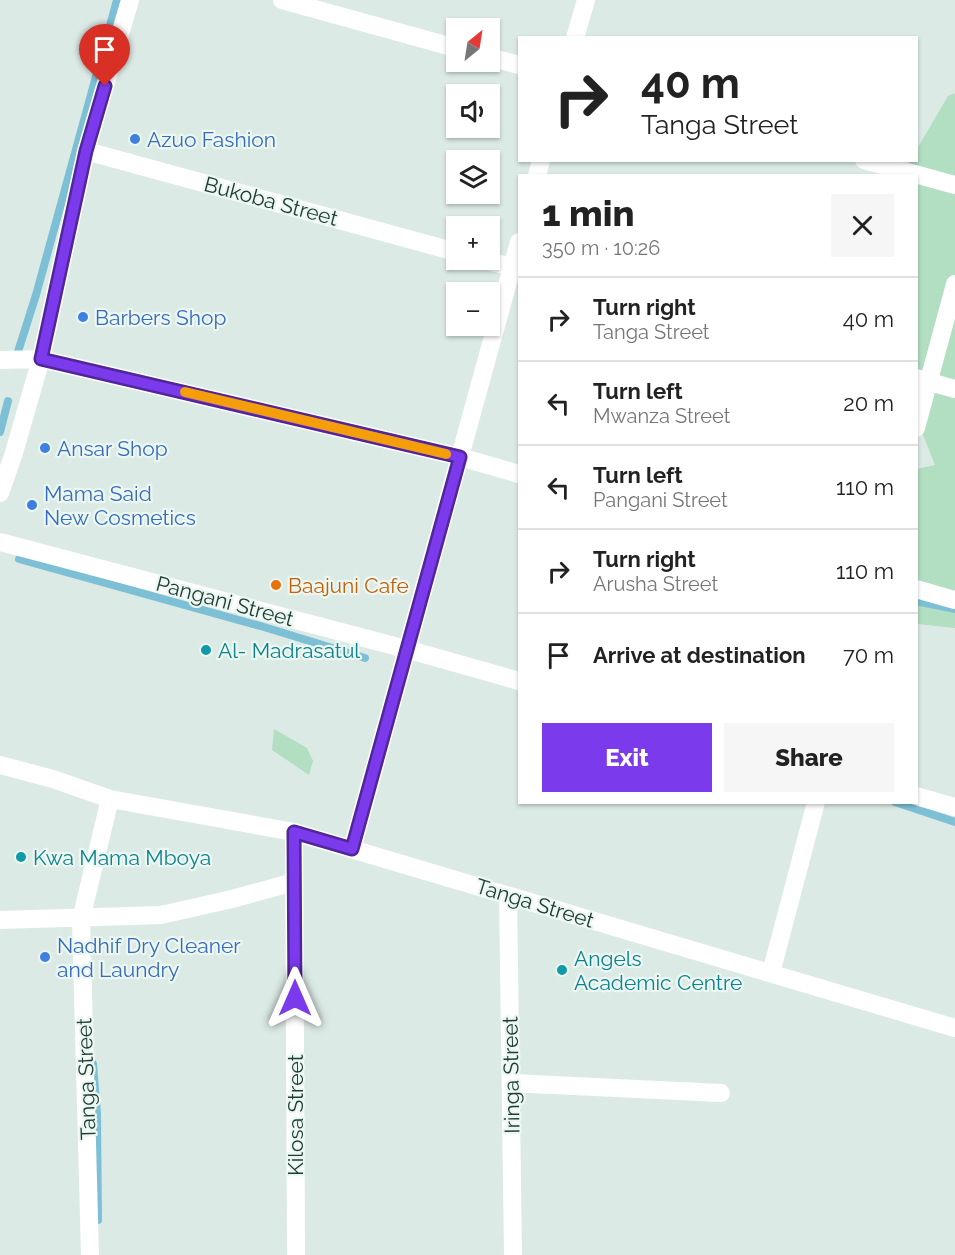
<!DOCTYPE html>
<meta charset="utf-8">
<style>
body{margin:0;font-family:Raleway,sans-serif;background:#f6f6f6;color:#222;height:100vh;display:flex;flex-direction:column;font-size:22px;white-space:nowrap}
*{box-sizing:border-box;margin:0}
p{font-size:20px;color:#767676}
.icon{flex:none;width:33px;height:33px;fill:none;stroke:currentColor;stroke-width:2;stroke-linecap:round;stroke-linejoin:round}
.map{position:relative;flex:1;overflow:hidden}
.drawer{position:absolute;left:518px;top:174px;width:400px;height:630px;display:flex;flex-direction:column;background:#fff;border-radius:0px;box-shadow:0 2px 4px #0004}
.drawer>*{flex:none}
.hud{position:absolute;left:518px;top:36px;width:400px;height:126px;border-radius:0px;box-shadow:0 2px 4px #0004;background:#fff;color:#222;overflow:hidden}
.needle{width:39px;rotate:30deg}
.buttons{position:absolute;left:446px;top:18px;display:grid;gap:12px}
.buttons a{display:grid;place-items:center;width:54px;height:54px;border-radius:0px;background:#fff;box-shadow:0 2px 4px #0004;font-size:30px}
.pin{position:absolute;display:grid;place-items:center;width:51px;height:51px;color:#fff;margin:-62px -26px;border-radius:50% 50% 50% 0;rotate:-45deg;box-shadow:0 0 6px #0007}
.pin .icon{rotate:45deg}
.me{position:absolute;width:66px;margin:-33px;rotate:0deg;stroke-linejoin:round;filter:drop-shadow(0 0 4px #0008)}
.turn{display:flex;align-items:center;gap:21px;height:126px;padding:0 24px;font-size:27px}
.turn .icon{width:78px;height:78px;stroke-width:2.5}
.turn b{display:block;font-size:42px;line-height:51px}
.round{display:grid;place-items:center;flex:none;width:63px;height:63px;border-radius:0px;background:#f6f6f6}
.summary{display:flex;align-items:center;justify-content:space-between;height:102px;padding:0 24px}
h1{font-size:36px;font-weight:800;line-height:45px}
.primary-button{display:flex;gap:12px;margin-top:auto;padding:12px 24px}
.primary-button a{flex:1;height:69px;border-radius:0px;background:#7c3aed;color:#fff;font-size:24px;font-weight:800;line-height:69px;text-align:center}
.primary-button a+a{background:#f6f6f6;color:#222}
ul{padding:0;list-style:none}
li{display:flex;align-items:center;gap:18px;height:84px;padding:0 24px;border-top:2px solid #e0e0e0}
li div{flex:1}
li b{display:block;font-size:22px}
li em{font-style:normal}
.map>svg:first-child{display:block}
.green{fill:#b2dec2}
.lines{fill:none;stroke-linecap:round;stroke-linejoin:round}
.stream{stroke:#7dc0d6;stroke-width:8}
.street{stroke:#fff;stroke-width:18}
.route-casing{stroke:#51269a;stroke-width:15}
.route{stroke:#7c3aed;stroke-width:10}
.slow{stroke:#f59e0b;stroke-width:10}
.shop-dot{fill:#3f7fe0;stroke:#ecf7f2;stroke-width:2}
.food-dot{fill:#e8710a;stroke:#ecf7f2;stroke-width:2}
.culture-dot{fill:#0f9aa8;stroke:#ecf7f2;stroke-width:2}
.labels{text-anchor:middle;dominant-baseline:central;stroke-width:4.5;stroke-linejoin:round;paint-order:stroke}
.shop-label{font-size:21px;fill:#366cbe;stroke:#ecf7f2;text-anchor:start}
.street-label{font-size:21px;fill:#1d3a35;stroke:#ecf7f2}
.food-label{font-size:21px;fill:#c56008;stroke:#ecf7f2;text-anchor:start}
.culture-label{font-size:21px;fill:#0d838f;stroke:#ecf7f2;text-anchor:start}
</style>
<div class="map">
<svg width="955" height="1255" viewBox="0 0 955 1255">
<rect width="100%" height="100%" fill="#dceae5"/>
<path class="green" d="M955 93V628L917 624V469L935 465 917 420 916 176H901L910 161 916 160 917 149 948 96Z
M274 729 307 748 313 761 309 775 272 750Z"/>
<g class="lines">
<path class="stream" d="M16 358 36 295 117 0
M0 432 8 401
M19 559 264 627 365 658
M916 601 955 609
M895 802 955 822
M93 1064 97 1114 98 1220"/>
<path class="street" d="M282 0 456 48
M575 38 586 0
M489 57 519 65
M86 151 456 252
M864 160 955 185
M537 176 541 160
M484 260 519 269
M0 360 41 359 460 457 519 474
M916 378 955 389
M916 428 955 284
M0 493 13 456 41 359 86 151 130 0
M0 542 406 649 519 681
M916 589 955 600
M0 765 53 779 110 799 294 832 955 1028
M916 796 955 807
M294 832 296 1255
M352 849 519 242
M508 895 513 1255
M0 920 161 915 232 899 294 882
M771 973 816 802
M511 1083 721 1093
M90 1255 81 919 110 799"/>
</g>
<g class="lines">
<defs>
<path id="route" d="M105 86 86 151 41 359 460 457 352 849 294 832 295 998"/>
</defs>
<use href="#route" class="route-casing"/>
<use href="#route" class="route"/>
<path class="slow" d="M185 392 446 454"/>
</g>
<g class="shop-dot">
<circle cx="135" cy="139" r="6"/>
<circle cx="83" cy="317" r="6"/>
<circle cx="45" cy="448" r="6"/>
<circle cx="32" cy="505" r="6"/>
<circle cx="45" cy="957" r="6"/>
</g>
<circle class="food-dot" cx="276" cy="585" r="6"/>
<g class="culture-dot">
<circle cx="206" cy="650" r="6"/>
<circle cx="21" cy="857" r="6"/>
<circle cx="562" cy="970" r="6"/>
</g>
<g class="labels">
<g class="shop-label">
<text x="147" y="139">Azuo Fashion</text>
<text x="95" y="317">Barbers Shop</text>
<text x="57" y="448">Ansar Shop</text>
<text x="44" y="493">Mama Said<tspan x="44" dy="24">New Cosmetics</tspan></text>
<text x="57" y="945">Nadhif Dry Cleaner<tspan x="57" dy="24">and Laundry</tspan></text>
</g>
<g class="street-label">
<text transform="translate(271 201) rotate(15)">Bukoba Street</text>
<text transform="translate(225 601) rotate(15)">Pangani Street</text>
<text transform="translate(535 903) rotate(17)">Tanga Street</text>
<text transform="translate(511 1075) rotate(-91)">Iringa Street</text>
<text transform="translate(86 1079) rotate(-92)">Tanga Street</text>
<text transform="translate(295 1115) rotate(-90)">Kilosa Street</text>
</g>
<g class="food-label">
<text x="288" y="585">Baajuni Cafe</text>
</g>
<g class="culture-label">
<text x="218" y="650">Al- Madrasatul</text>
<text x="33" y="857">Kwa Mama Mboya</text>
<text x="574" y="958">Angels<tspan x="574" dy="24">Academic Centre</tspan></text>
</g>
</g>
</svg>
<div class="buttons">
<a><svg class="needle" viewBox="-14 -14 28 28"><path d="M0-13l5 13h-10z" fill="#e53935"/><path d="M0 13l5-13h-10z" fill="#767676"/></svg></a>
<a><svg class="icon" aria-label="sound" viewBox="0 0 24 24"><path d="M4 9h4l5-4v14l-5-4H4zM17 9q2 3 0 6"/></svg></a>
<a><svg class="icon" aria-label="layers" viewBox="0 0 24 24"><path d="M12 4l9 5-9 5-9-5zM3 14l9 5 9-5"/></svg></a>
<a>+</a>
<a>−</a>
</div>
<div class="pin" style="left:105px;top:86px;background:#d93025"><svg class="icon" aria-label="arrive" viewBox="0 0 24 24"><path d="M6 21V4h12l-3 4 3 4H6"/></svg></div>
<svg class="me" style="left:295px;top:998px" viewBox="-20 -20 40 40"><path d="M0-17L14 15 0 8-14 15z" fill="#7c3aed" stroke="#fff" stroke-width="4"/></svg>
<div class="hud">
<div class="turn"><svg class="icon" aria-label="right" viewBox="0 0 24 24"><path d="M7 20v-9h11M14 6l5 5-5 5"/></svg><div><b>40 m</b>Tanga Street</div></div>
</div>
<section class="drawer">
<div class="summary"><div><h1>1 min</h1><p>350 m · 10:26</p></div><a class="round"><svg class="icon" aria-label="close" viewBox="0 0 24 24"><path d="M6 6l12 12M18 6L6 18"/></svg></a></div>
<ul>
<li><svg class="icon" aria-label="right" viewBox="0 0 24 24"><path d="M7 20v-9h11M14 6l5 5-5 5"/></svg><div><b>Turn right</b><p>Tanga Street</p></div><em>40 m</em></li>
<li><svg class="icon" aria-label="left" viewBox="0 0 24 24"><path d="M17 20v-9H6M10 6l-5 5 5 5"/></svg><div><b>Turn left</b><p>Mwanza Street</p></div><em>20 m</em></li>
<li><svg class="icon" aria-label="left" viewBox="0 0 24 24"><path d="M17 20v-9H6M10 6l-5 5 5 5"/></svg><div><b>Turn left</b><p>Pangani Street</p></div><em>110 m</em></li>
<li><svg class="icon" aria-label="right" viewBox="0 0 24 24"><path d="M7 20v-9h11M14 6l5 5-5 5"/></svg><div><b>Turn right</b><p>Arusha Street</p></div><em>110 m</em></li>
<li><svg class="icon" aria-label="arrive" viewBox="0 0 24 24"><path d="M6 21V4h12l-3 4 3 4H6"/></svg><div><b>Arrive at destination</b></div><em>70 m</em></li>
</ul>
<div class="primary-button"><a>Exit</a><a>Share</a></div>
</section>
</div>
